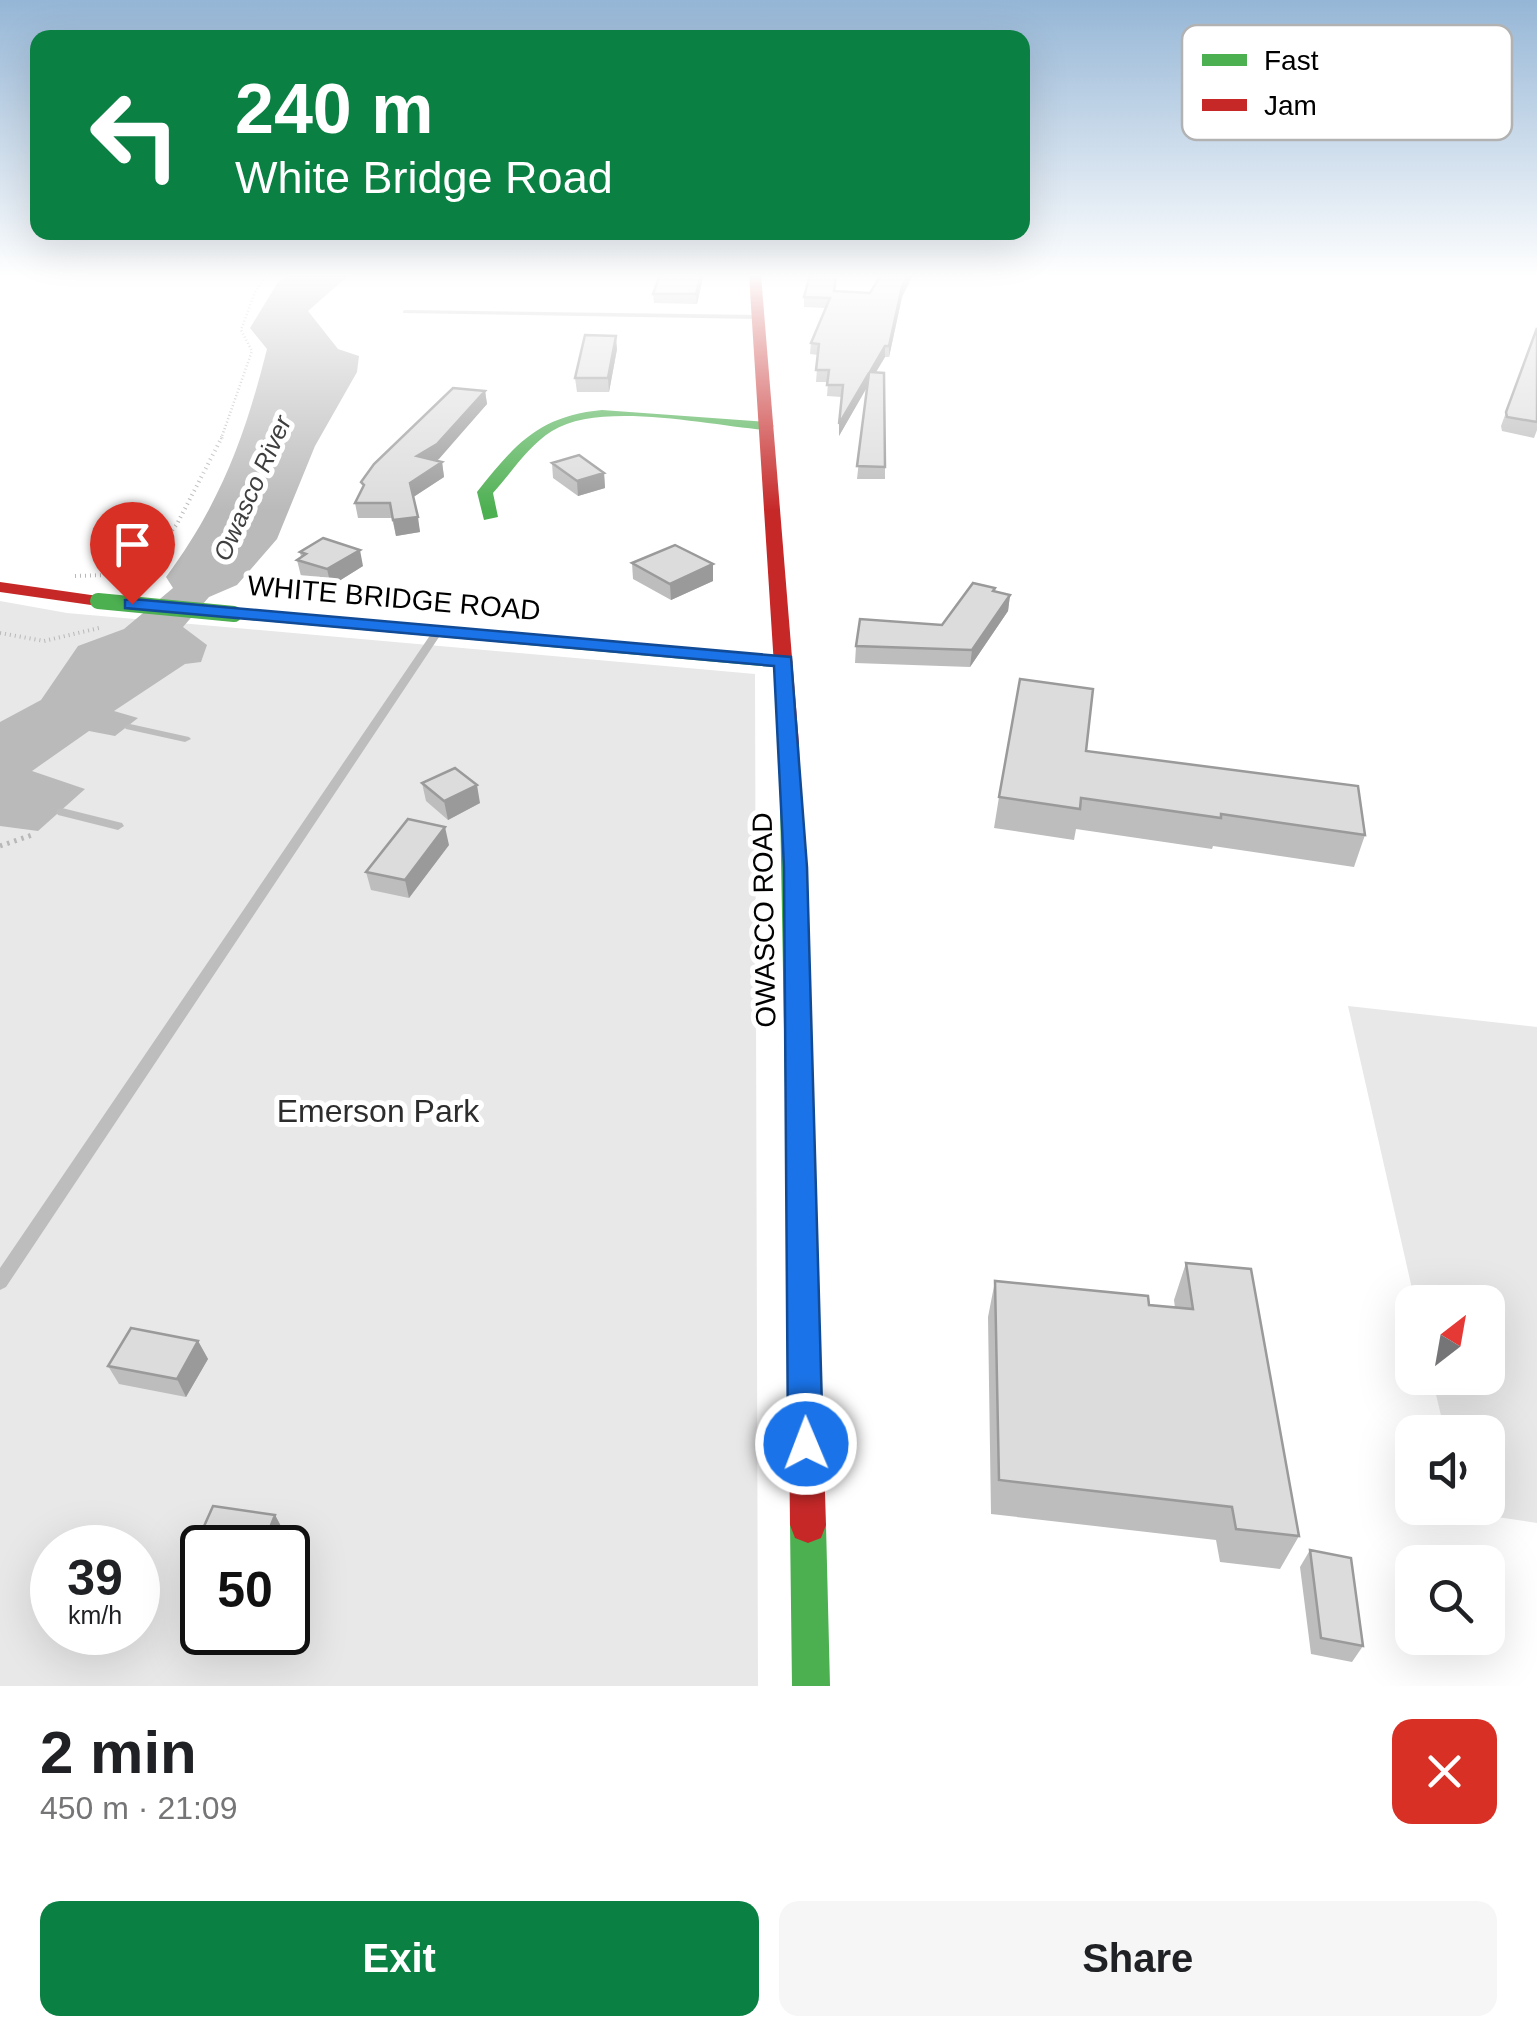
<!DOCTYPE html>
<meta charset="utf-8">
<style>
body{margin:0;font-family:Helvetica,sans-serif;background:#f6f6f6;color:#202124;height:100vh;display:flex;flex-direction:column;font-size:38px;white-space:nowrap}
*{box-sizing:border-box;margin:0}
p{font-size:32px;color:#757577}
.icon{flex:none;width:55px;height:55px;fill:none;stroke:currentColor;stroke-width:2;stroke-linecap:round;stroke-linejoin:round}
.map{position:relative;height:1686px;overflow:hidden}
.panel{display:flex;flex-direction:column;background:#fff;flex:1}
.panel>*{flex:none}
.top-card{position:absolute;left:30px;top:30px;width:1000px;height:210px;border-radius:20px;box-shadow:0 10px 40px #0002;background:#0b8043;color:#fff;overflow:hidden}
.needle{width:65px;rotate:31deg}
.buttons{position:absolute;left:1395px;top:1285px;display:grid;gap:20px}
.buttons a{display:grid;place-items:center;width:110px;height:110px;border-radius:20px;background:#fff;box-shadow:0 10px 40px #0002;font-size:50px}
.speed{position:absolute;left:30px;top:1525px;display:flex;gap:20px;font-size:50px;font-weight:700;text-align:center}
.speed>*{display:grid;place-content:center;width:130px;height:130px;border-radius:50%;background:#fff;box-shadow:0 10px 40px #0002;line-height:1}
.speed small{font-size:25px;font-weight:400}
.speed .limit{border:5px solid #111;border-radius:15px;background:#fff;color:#111}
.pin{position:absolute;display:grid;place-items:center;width:85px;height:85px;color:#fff;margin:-102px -42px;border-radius:50% 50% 50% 0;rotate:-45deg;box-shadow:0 0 10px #0007}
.pin .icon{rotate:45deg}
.me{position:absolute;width:110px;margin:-55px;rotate:359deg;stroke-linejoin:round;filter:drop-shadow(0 0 8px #0008)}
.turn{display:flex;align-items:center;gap:35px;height:210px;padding:0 40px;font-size:45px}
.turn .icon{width:130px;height:130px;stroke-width:2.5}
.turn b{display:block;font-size:70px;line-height:85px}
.round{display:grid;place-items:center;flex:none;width:105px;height:105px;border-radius:20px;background:#f6f6f6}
.overview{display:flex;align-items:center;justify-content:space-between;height:170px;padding:0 40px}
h1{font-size:60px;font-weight:600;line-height:75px}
.button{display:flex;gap:20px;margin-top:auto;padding:20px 40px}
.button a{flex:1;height:115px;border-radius:20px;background:#0b8043;color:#fff;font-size:40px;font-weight:600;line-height:115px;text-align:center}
.button a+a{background:#f6f6f6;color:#202124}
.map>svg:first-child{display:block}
.green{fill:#e8e8e8;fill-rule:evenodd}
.water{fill:#bababa}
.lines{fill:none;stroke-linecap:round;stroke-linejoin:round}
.path-far2{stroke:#b8b8b8;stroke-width:2.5;stroke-dasharray:1 2.5;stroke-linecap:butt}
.path-far1{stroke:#b8b8b8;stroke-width:4;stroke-dasharray:1 4;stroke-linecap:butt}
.path{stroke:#b8b8b8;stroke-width:5;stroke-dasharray:2.5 5;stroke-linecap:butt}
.lane{fill:#bdbdbd;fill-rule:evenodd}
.fast{fill:#4caf50;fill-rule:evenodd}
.jam{fill:#c62828;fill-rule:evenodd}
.fast-bridge{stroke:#4caf50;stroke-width:16}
.wall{fill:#bdbdbd}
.shaded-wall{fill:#9a9a9a}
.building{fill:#dcdcdc;stroke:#9a9a9a;stroke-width:2.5}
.route{fill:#1a73e8;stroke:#114b97;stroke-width:2.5}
.labels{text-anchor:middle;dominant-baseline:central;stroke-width:10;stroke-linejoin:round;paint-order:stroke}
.far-water-label{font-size:25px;font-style:italic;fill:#3e3e3e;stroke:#fff}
.street-label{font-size:28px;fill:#000;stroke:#fff}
.near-park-label{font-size:32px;fill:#2d2d2d;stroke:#fff}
.key{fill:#fff;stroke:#b2b2b2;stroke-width:2.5}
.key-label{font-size:28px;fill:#000}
</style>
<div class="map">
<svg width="1537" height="1686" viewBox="0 0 1537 1686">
<rect width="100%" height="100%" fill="#fff"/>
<path class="green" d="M0 601 67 613 755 674 758 1686H0ZM52 1548H138V1632H52ZM202 1548H288V1632H202Z
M1348 1006 1537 1027V1523L1463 1512 1462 1508H1488V1432H1445L1432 1378H1488V1302H1415Z"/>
<path class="water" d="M289 275H349L308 311 338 349 359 356 357 372 315 446 277 539 237 585 209 597 183 627 207 645 201 662 185 664 114 711 138 718 115 736 89 731 32 771 85 789 38 831 0 826V722L41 700 78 646 124 629 173 588 166 577C220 504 245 437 267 349L250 328 278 282Z"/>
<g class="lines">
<path class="path-far2" d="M221 439 252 351 241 330 255 292 268 275"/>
<path class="path-far1" d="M139 574 177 524 222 437
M75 576 139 574
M0 633 44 641 99 628"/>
<path class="path" d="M0 846 35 834"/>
<path class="lane" d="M405 310 758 315 761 317 758 319 403 313V311Z
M438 628 443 631 6 1287 0 1290V1268L433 631Z
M130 724 189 737 191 739 185 742 126 729 124 727Z
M62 808 122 823 124 826 118 830 58 815 56 812 58 809Z"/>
<path class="fast" d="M602 410 767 422 774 426 767 430C711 426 601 400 552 431 528 446 512 472 493 493L498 517 484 520 477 492C515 444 539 416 602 410Z
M234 609 784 656 793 662 784 668 228 618 225 614Z
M789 738 799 744 814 1143 810 1151 800 1154 790 1151 786 1143 779 744Z
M808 1507 821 1512 826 1525 830 1686H792L790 1525 795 1512Z"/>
<path class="jam" d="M749 275H761L799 744 789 750 779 744Z
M0 582 98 596 107 601 98 606 0 592Z
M800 1132 810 1135 814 1143 826 1525 821 1538 808 1543 795 1538 790 1525 786 1143 790 1135Z"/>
<path class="fast-bridge" d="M98 601 234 614"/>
</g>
<path class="wall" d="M660 275H703L697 304 654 303 653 294Z
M881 275H913L902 297 889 357H885L875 373 885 467V479H857L867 386 839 436 842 397 827 396 828 382H816L818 355 810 354 811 343 826 308 804 307V297L835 291 870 293Z
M1537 328V430L1534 438 1502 431 1501 426Z
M617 349 609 392H577L575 378Z
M485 391 487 404 436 461 442 462 444 477 413 497 420 532 396 536 392 518H358L355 503 363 488 361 482Z
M552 463 604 473 605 488 578 496 553 478Z
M300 552 363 566 331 586 301 576 297 560 301 557Z
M632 563 713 581 671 600 633 579Z
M995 588V591L1010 595 1008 611 970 667 855 663 856 646 942 625Z
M1086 751 1365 835 1354 867 1213 846 1212 849 1076 829 1074 840 994 828 999 797Z
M422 783 480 803 448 820 426 801Z
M449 845 409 898 371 890 366 872Z
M1186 1263 1299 1536 1280 1569 1220 1562 1216 1540 991 1514 988 1317 995 1281 1149 1305 1175 1308 1174 1300Z
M198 1341 208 1359 186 1397 119 1384 108 1366Z
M213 1506 275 1515 284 1532 278 1548H202V1586L196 1585 185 1569Z
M1310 1550 1363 1646 1352 1662 1311 1654 1300 1567Z"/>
<path class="shaded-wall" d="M701 275H703V278L697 304 696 294Z
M908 275H913L902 297 889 357V346L902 287Z
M616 336 617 349 609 392 608 378Z
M885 346V357L869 384 870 372Z
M869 373V384L839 436V424Z
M485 391 487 404 439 459 420 471 417 456Z
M442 462 444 477 412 498 410 483Z
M604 473 605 488 578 496 577 481Z
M418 517 420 532 396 536 393 520Z
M360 550 363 566 331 586 327 569Z
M713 564V581L671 600 670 584Z
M1010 595 1008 611 970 667 972 650Z
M477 785 480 803 448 820 444 801Z
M445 827 449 845 409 898 405 880Z
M198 1341 208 1359 186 1397 177 1379Z
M275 1515 284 1532 278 1548H262Z"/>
<path class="building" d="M660 275H701L696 294H653Z
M810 275H836L834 291 870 293 881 275H908L902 287 889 346H885L870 372 884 373 885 467 857 466 869 373 839 424 843 385H827L829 370H816L819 344 811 343 830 298 804 297Z
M1537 328V422L1507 417 1506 412Z
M585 335 616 336 608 378H575Z
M453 388 485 391 437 444 417 456 442 462 410 483 418 517 393 520 390 503H355L364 485 361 482 374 464Z
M579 455 604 473 577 481 552 463Z
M323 538 360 550 327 569 297 560 306 554 300 552Z
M675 545 713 564 670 584 632 563Z
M973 583 995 588 993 591 1010 595 972 650 856 646 860 619 942 625Z
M1020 679 1093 689 1086 751 1358 786 1365 835 1221 814V818L1081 798 1080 809 999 797Z
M455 768 477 785 444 801 422 783Z
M408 819 445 827 405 880 366 872Z
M1186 1263 1251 1269 1299 1536 1236 1529 1232 1507 999 1480 995 1281 1148 1296 1149 1305 1193 1309Z
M131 1328 198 1341 177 1379 108 1366Z
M213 1506 275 1515 262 1548H202V1571L185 1569Z
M1310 1550 1351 1558 1363 1646 1321 1638Z"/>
<linearGradient id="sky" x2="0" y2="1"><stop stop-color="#95b6d6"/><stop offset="0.54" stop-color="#fff"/><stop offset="1" stop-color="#fff" stop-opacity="0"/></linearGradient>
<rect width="1537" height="511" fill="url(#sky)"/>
<path class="route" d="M132 599 791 657 807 867 823 1444 818 1456 806 1461 793 1456 788 1444 784 867 774 666 125 608V600Z"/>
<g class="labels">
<g class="far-water-label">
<text transform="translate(252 488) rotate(-66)">Owasco River</text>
</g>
<g class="street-label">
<text transform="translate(394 598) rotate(5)">WHITE BRIDGE ROAD</text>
<text transform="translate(764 920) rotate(-91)">OWASCO ROAD</text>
</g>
<g class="near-park-label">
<text x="378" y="1111">Emerson Park</text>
</g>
</g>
<rect x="1182" y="25" width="330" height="115" rx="15" class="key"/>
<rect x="1202" y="54" width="45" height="12" fill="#4caf50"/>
<rect x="1202" y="99" width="45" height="12" fill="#c62828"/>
<g class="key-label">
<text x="1264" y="70">Fast</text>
<text x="1264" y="115">Jam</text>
</g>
</svg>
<div class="buttons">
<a><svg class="needle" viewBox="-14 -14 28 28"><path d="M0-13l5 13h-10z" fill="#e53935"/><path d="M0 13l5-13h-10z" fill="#757577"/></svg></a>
<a><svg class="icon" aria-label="sound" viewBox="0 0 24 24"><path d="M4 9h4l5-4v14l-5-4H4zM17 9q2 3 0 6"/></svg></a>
<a><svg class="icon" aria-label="search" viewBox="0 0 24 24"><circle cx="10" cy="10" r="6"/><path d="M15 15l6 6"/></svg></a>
</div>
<div class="speed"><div>39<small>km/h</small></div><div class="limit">50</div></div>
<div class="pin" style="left:132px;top:604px;background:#d93025"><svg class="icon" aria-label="arrive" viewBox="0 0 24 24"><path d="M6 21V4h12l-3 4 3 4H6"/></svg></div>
<svg class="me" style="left:806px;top:1444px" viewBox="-20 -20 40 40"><circle r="17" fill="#1a73e8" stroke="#fff" stroke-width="3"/><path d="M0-11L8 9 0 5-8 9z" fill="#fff"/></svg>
<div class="top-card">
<div class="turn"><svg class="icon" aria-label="left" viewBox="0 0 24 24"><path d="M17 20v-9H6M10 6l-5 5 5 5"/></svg><div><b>240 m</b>White Bridge Road</div></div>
</div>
</div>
<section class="panel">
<div class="overview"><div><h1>2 min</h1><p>450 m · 21:09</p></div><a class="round" style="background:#d93025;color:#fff"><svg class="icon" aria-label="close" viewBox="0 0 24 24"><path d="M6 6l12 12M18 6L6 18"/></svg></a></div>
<div class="button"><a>Exit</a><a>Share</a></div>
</section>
